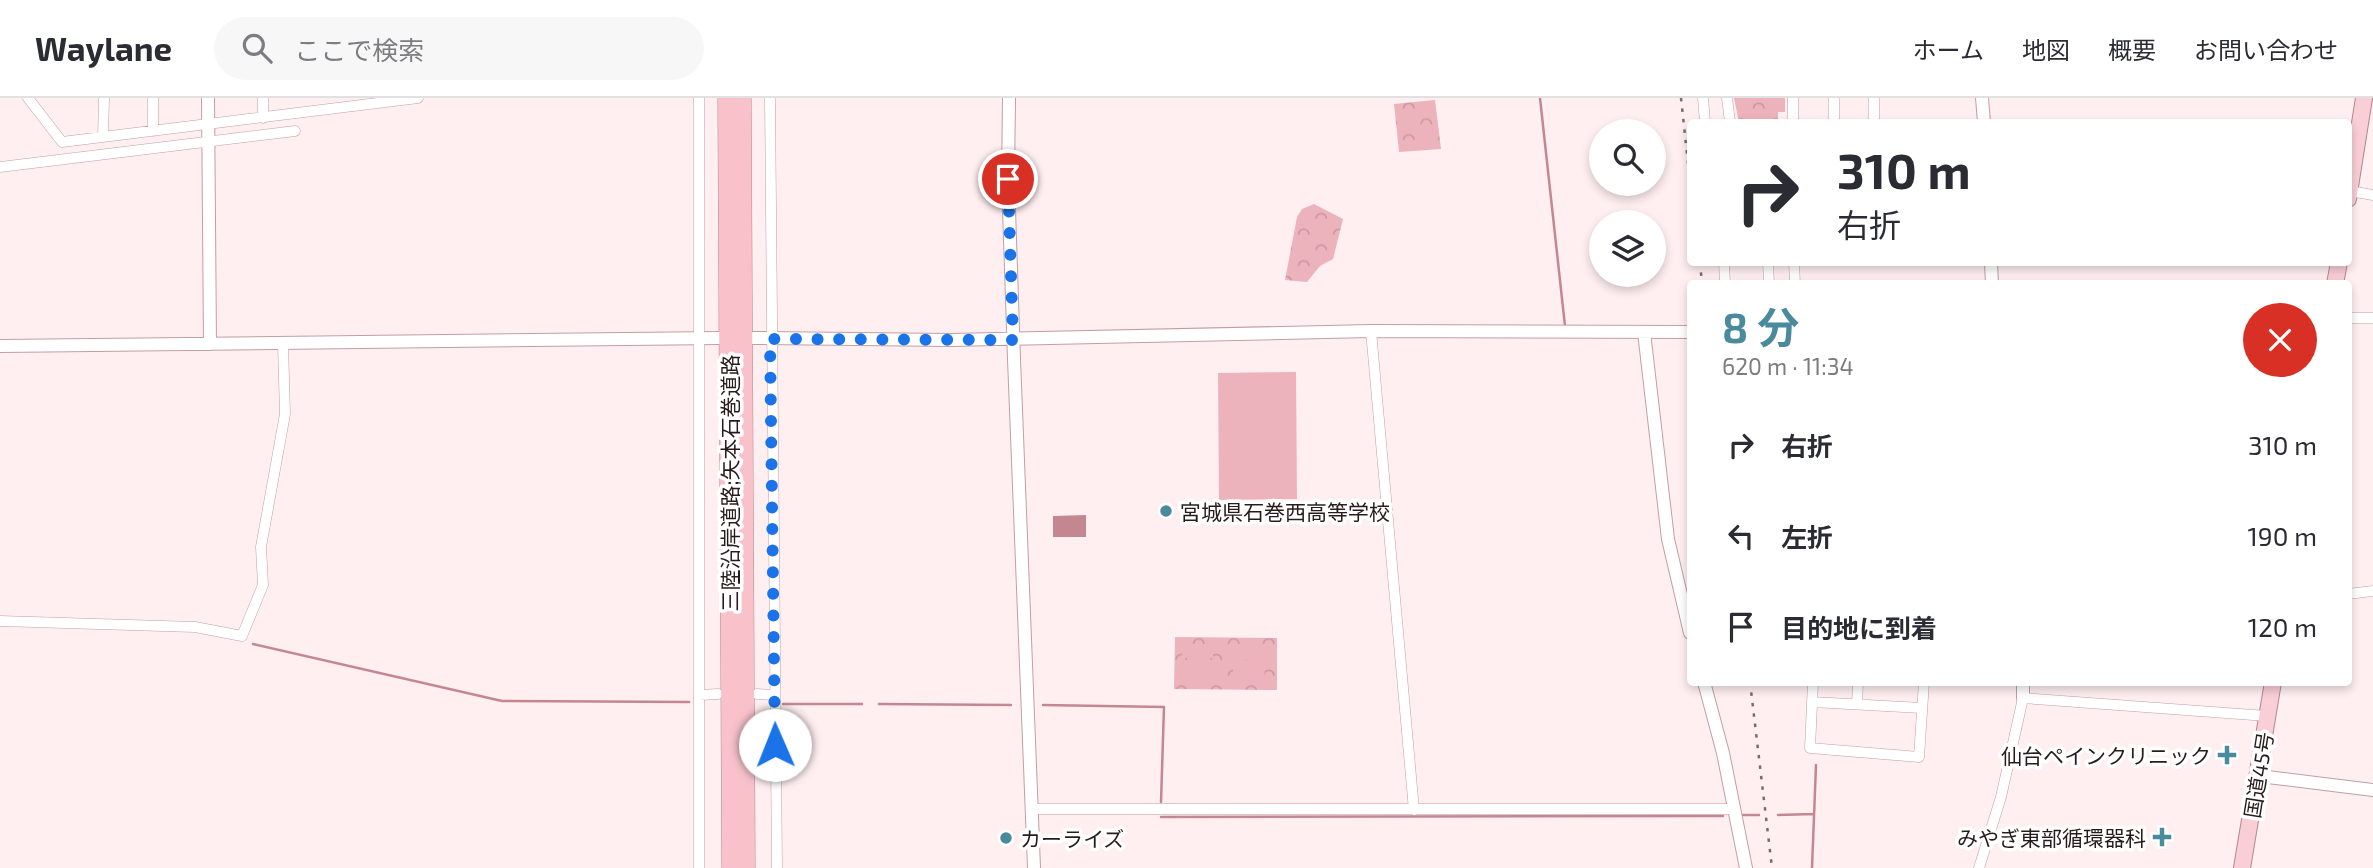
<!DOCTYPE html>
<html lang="ja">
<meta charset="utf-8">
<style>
body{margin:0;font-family:"Exo 2","Noto Sans JP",sans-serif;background:#f7f7f7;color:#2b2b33;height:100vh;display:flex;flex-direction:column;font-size:26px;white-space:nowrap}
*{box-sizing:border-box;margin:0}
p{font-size:23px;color:#7c7c81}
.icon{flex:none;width:38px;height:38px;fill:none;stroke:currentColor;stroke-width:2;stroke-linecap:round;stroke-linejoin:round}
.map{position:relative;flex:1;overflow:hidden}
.sheet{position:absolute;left:1687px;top:182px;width:665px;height:406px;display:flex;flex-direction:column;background:#fff;border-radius:7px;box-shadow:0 4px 10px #0003}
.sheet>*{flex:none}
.banner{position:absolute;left:1687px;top:21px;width:665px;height:147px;border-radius:7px;box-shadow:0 4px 10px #0003;background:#fff;color:#2b2b33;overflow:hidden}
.controls{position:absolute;left:1589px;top:21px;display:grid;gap:14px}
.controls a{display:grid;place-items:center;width:77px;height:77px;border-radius:50%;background:#fff;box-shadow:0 4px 10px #0003;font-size:35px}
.pin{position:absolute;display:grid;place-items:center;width:60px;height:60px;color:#fff;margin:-30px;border:4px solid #fff;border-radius:50%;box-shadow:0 2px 7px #0007}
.me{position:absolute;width:77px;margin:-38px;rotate:359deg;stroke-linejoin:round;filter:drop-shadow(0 0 5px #0008)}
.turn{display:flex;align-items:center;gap:24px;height:147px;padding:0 35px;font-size:32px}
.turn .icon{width:91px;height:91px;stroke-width:2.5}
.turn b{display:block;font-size:49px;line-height:60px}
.round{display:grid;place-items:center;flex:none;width:74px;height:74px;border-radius:37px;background:#f7f7f7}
.headline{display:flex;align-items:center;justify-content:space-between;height:119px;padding:0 35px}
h1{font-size:42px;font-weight:700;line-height:52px;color:#498b9c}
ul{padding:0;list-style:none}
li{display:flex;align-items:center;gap:21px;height:91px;padding:0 35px}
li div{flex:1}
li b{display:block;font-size:26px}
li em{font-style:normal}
header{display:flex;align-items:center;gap:42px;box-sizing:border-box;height:98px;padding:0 35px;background:#fff;border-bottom:2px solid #e1e1e2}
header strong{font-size:33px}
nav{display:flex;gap:38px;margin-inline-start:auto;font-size:24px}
.search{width:490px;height:63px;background:#f7f7f7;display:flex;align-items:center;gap:18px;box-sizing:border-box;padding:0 24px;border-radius:38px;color:#7c7c81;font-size:26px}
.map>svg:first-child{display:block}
.forest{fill:url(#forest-crowns)}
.pitch{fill:#edb3bd}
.water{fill:#c48792}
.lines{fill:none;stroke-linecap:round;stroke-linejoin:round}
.stream{stroke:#c48792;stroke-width:2.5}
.minor-casing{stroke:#c29ea4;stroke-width:11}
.tertiary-casing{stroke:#c29ea4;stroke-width:14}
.trunk-casing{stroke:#b0888e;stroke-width:18}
.motorway-casing{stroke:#b0888e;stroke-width:19}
.minor{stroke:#fff;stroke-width:10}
.tertiary{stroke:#fff;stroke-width:12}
.trunk{stroke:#faced6;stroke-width:16}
.motorway{stroke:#f9c2cb;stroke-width:18}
.rail{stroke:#796b6d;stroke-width:2.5;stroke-dasharray:3.5 7;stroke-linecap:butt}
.route{stroke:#1a73e8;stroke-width:12;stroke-dasharray:0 21.6}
.poi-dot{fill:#498b9c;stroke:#fff;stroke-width:2.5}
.labels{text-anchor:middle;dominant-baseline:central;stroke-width:7;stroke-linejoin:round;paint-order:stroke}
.street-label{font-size:21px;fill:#281b1d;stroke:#fff}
.poi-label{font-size:21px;fill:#281b1d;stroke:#fff;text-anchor:start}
</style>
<header>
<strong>Waylane</strong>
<div class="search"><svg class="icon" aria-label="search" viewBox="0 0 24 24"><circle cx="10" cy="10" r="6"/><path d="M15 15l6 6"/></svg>ここで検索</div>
<nav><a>ホーム</a><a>地図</a><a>概要</a><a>お問い合わせ</a></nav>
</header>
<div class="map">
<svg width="2373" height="770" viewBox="0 0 2373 770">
<defs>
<pattern id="forest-crowns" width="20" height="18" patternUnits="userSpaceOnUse" patternTransform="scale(1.75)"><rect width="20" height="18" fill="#edb3bd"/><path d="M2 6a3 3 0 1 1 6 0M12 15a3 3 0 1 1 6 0" fill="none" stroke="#cb99a2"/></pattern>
</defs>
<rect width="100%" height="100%" fill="#ffeff1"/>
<path class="forest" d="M1734 0H1785V14H1778V24H1739Z
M1435 2 1441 51 1399 54 1394 6Z
M1314 106 1343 121 1333 161 1320 168 1307 184 1285 182 1297 119 1302 111Z
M1175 539 1277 540V592L1174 591Z"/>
<path class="pitch" d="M1296 274 1297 401 1219 402 1218 275Z
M1183 546H1213V560H1182Z
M1233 546H1265V562L1233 561Z
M1183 567H1213V582H1182Z
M1233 567 1265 568 1264 583 1233 582Z"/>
<path class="water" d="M1086 417V439H1053V418Z"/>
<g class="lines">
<path class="stream" d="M1540 0 1565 228
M253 546 502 603 689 604
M783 606H862
M879 606 1011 607
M1043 607 1164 609 1161 704
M1740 717H1759
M1778 717 1813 716
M1161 719 1723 718
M1812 770 1816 667"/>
<defs>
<path id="minor" d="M28 0 62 44 418 0
M770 0 777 770
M1703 0 1705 24
M1727 0 1730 24
M1793 0V24
M1834 0V24
M263 20V0
M1874 24V0
M153 33V0
M103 39 104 0
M0 69 295 33
M2350 93 2373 97
M1724 164 1725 186
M1768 164 1769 186
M1794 164 1795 186
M2348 220H2373
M1371 233 1414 712
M2348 496 2373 493
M0 523 195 529 242 538 263 487 261 449 285 316 283 246
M1813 584 1810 650 1919 659 1924 584
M757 596 774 597
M699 597 718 596
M1812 604 1922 610
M1857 606 1858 584
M1031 711H1733
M699 770V0
M1979 770 2001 699 2023 600 2267 618"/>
<path id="tertiary" d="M208 0 210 246
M1009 0 1008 81 1014 261 1034 770
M1982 0 1984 24
M1991 164 1992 186
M1644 234 1668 441 1690 535
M753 240 952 242 1371 233 1690 234
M0 248 720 240
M1704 584 1723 655 1746 770
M2023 600V584
M2259 678 2373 692"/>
<path id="trunk" d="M2348 101 2364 0
M2335 186 2339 164
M2242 770 2273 584"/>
<path id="motorway" d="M727 0 731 770
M742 0 746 770"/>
</defs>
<use href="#minor" class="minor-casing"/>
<use href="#tertiary" class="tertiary-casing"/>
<use href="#trunk" class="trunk-casing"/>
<use href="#motorway" class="motorway-casing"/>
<use href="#minor" class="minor"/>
<use href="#tertiary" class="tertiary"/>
<use href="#trunk" class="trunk"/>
<use href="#motorway" class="motorway"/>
<path class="rail" d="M1681 0 1690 84
M1700 164 1702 186
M1750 584 1772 770"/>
</g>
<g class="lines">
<path class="route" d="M775 647 770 241 1013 242 1008 81"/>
</g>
<g class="poi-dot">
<circle cx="1166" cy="413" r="7"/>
<path d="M2223.5 646.5h7v7h7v7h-7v7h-7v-7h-7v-7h7z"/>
<path d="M2158.5 728.5h7v7h7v7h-7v7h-7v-7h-7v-7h7z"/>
<circle cx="1006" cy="740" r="7"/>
</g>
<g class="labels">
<g class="street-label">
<text transform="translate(729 385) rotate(-90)">三陸沿岸道路;矢本石巻道路</text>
<text transform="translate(2258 677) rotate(-81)">国道45号</text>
</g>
<g class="poi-label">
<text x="1180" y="413">宮城県石巻西高等学校</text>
<text x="2211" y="657" text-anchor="end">仙台ペインクリニック</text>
<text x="2146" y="739" text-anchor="end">みやぎ東部循環器科</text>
<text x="1020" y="740">カーライズ</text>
</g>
</g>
</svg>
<div class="controls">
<a><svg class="icon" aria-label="search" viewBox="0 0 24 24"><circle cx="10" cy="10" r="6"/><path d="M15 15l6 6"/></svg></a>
<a><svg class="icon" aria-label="layers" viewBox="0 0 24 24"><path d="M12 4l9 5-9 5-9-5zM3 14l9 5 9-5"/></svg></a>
</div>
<div class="pin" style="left:1008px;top:81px;background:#d93025"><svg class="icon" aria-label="arrive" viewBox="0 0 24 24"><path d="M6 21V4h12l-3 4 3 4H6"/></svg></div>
<svg class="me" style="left:775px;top:647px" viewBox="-20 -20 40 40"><circle r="19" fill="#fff"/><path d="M0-13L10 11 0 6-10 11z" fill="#1a73e8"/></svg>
<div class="banner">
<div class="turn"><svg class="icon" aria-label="right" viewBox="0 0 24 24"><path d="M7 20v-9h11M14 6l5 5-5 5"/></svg><div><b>310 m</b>右折</div></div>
</div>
<section class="sheet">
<div class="headline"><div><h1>8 分</h1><p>620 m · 11:34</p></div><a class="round" style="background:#d93025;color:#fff"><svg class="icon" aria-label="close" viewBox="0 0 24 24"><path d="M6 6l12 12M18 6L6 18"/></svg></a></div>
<ul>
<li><svg class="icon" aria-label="right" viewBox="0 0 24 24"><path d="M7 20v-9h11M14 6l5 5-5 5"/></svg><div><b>右折</b></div><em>310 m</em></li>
<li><svg class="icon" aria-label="left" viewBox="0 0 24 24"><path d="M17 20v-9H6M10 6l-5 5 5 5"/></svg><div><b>左折</b></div><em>190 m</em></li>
<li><svg class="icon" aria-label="arrive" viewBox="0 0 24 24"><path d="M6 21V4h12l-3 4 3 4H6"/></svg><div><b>目的地に到着</b></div><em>120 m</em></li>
</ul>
</section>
</div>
